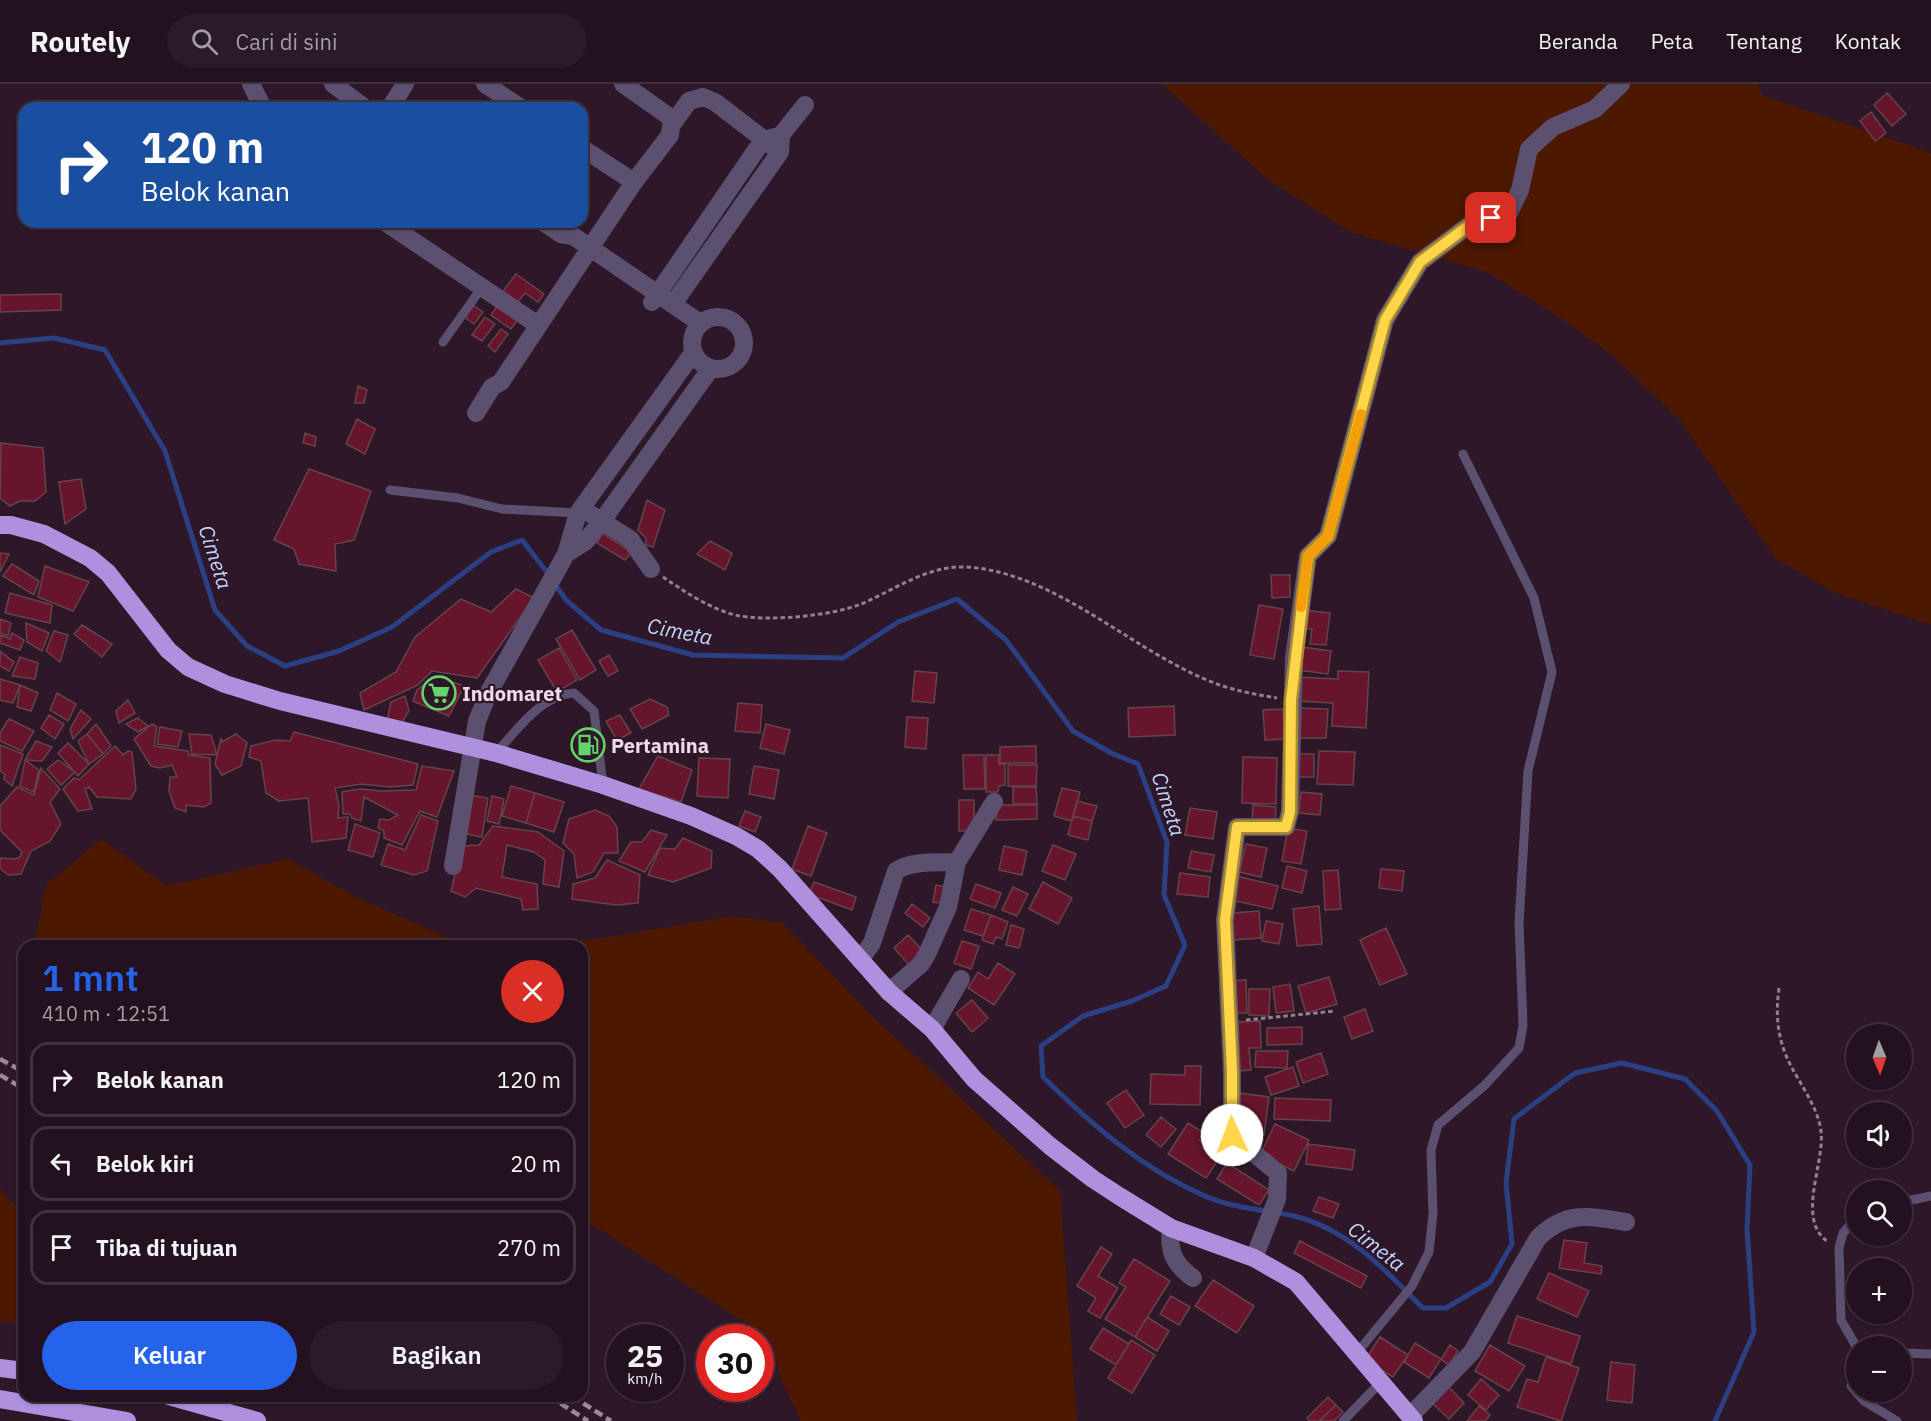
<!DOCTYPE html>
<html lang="id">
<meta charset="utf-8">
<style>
body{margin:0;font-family:"IBM Plex Sans",sans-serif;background:#2b1a29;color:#f1f3f6;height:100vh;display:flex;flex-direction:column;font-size:22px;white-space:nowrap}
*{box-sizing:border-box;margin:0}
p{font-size:20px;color:#a39da5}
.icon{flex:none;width:33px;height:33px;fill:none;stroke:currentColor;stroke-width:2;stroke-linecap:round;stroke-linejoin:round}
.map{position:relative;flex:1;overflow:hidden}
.side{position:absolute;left:18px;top:856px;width:570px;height:462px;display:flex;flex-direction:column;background:#231120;border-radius:18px;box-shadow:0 2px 4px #0004,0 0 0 2px #40313e}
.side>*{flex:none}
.top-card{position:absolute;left:18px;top:18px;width:570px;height:126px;border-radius:18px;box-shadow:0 2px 4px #0004,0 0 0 2px #40313e;background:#1a4fa0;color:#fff;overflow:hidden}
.needle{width:39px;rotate:178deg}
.buttons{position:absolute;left:1846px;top:940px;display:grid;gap:12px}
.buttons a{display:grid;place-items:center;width:66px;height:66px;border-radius:50%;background:#231120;box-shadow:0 2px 4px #0004,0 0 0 2px #40313e;font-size:30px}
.speed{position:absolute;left:606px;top:1240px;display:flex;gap:12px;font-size:30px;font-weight:700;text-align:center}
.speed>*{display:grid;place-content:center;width:78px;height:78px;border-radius:50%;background:#231120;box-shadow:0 2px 4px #0004,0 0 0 2px #40313e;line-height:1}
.speed small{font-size:15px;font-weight:400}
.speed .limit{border:9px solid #d22;background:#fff;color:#111}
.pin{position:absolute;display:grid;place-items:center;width:51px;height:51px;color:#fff;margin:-26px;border-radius:12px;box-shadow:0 3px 9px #0006}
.me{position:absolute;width:66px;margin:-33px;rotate:358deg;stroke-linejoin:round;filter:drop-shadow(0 0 4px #0008)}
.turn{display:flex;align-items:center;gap:21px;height:126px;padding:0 24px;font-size:27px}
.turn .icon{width:78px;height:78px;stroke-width:2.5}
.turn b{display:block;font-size:42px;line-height:51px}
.round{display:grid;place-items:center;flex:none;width:63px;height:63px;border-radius:32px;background:#2b1a29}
.summary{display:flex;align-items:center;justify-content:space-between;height:102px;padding:0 24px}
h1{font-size:36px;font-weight:600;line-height:45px;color:#2563eb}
.action{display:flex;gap:12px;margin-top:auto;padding:12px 24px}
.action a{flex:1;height:69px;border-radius:36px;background:#2563eb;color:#fff;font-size:24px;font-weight:600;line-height:69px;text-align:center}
.action a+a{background:#2b1a29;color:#f1f3f6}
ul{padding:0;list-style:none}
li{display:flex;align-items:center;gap:18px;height:75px;margin:0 12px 9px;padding:0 12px;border:3px solid #40313e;border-radius:18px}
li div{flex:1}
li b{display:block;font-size:22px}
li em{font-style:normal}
header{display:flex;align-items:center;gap:36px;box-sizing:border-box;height:84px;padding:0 30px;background:#231120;border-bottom:2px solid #40313e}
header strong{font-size:28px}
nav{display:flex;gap:33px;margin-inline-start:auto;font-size:21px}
.search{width:420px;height:54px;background:#2b1a29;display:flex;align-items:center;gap:15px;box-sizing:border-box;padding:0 21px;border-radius:33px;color:#a39da5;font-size:22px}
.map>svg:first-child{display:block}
.green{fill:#4c1800}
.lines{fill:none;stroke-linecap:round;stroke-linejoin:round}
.stream{stroke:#2a4083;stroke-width:5}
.building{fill:#67152c;stroke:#664348;stroke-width:1.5}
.path{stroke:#937f8e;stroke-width:3;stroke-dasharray:4.5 3;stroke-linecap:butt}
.lane{stroke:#5b506f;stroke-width:9}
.street{stroke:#5b506f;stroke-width:18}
.highway{stroke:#ae90de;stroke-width:18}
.rail{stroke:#9c8897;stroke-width:4.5;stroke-dasharray:9 4.5;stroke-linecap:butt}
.route-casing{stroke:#a68a30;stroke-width:15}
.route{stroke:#ffd54a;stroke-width:10}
.slow{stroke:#f59e0b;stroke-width:10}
.labels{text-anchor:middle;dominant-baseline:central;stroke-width:4.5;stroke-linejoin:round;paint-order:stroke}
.poi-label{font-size:20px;font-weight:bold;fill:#eddce8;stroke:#2f172a;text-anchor:start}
.water-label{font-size:21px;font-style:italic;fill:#c3d4fb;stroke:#2f172a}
</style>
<header>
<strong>Routely</strong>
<div class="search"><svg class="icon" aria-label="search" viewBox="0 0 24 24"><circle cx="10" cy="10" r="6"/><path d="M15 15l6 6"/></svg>Cari di sini</div>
<nav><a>Beranda</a><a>Peta</a><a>Tentang</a><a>Kontak</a></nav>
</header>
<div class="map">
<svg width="1931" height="1337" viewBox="0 0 1931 1337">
<rect width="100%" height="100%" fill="#2f172a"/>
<path class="green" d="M1162 0H1758L1762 11 1931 69V541L1835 509 1775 474 1680 336 1613 272 1559 233 1489 189 1350 148 1267 95Z
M101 755 167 802 288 775 356 813 460 859 591 856 733 832 782 838 868 928 1060 1107 1077 1337H801L783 1300 769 1254 582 1134V862H34L46 801Z
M0 1105 24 1131V1198L18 1238H0Z"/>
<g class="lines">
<path class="stream" d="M0 259 54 254 105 266 165 367 215 526 247 562 285 582 339 567 392 543 491 468 522 456 550 492
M555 500 566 516 601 546 693 571 843 574 898 538 957 515 1006 556 1073 647 1111 669 1138 680 1167 758 1164 811 1185 861 1166 902 1132 917 1083 932 1041 962 1043 993C1091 1040 1142 1085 1205 1112 1232 1124 1265 1126 1294 1132 1348 1145 1385 1186 1423 1224H1446L1490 1198 1512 1160 1506 1099 1514 1035 1575 989 1622 979 1685 995 1717 1027 1750 1081 1747 1145 1754 1248 1715 1337"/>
</g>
<path class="building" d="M1887 9 1906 30 1892 42 1874 21Z
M1871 28 1886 49 1875 57 1860 37Z
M516 190 544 210 538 218 525 209 518 218 503 207Z
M61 210V226L0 228V211Z
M473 221 483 228 474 240 465 233Z
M498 221 518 235 511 245 491 231Z
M485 233 495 240 482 257 472 251Z
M501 245 508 250 495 268 488 262Z
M358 302 367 306 364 319H355Z
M357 335 375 345 365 370 346 360Z
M305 349 316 353 315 362 303 359Z
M1 359 43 364 46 408 35 417H20L10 422 0 414Z
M309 385 371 407 354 456 335 460 336 487 299 480 294 465 274 456Z
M81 395 86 425 65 440 59 398Z
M647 416 665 426 653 463 646 461V454L638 446Z
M602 449 632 468 625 476 597 459Z
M710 457 732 469 725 486 697 470Z
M0 469 9 470 0 488Z
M12 480 39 497 34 511 3 492Z
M45 482 89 498 73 527 38 513Z
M1271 491H1290V513L1272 514Z
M516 505 534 514 477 594 432 587 418 601 364 626 360 609 396 588 415 553 461 515 491 528Z
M10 509 52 521 50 539 5 529Z
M1259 521 1283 525 1274 575 1250 571Z
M1302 526 1330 529 1326 561 1310 560 1312 545 1300 544Z
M0 535 11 539 8 552 0 549Z
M26 539 49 549 42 567 27 558Z
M82 541 112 560 102 573 74 550Z
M572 546 596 586 580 596 556 555Z
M54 547 68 551 60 578 46 567Z
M12 549 24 556 20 566 0 559V551L10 555Z
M1302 563 1331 567 1328 590 1298 586Z
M559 564 577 596 557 608 538 576Z
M0 567 14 578 9 587 0 582Z
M609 571 618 587 608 592 599 577Z
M20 573 38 579 35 595 12 592Z
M915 587 937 589 934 619 912 617Z
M1338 587 1369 588 1366 644 1332 642 1333 619 1296 617 1297 593 1338 595Z
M435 592 464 602 449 632 413 617 417 606Z
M0 595 20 601 13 619 0 616Z
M20 601 38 609 31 627 17 623Z
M57 609 76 620 68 637 50 626Z
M405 612 409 627 402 638 387 637 391 618Z
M650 615 667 623 669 631 642 645 630 625Z
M128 616 135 629 119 639 116 627Z
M738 619 762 621 760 649 735 647Z
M1174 622 1175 651 1129 653 1128 624Z
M1297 624 1328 625 1326 654H1296Z
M1283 625 1285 655 1265 656 1263 626Z
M81 626 91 635 73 655 70 645Z
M49 631 64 640 55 655 41 644Z
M620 631 631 649 617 656 606 637Z
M907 633 928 634 926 665 905 663Z
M138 634 148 642 138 648 126 640Z
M9 635 34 647 22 667 0 657V649Z
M96 640 111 662 103 670 87 650Z
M152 640 157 643 154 662 188 667 189 671 210 674 211 719 204 723 186 721V728L175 724 169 707 170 693H177L172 681 160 684 151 682 134 655Z
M766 640 790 646 784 670 760 664Z
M160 643 182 647 178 663 157 660Z
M294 648 418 680 413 701 390 703 361 700 335 704 339 721 338 734 348 733 346 754 312 758 308 714 279 717 266 709 261 677 249 673 251 662 276 656 290 657Z
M87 650 103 670 89 680 78 657Z
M189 650 211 651 217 671 192 670Z
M236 650 247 659 241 682 222 691 215 680 221 654 222 658Z
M36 657 52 663 42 677 25 676Z
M68 659 89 680 78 692 58 669Z
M0 661 23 670 12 702 4 695 5 690 0 687Z
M115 662 123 671 128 667 132 668 136 705 131 715 97 713 89 703 85 705 92 725 78 727 63 705 74 694 79 696Z
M1036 662V679H1000V663Z
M1319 667 1355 668 1353 701 1317 700Z
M1296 670H1314V693H1297Z
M963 671H984L985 705H964Z
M986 671H999V680H1005V701L999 702 998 708H986Z
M658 672 692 686 681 718 639 705Z
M1243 673 1277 674 1276 720 1242 719Z
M699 674 730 675 728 714 697 712Z
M25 676 39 686 34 708 20 702Z
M58 676 75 688 61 701 47 685Z
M1008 681H1037L1036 702H1008Z
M422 682 454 687 437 733 420 727 402 761 384 754V747L378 744 380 735 389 736 398 731 383 723 364 713 361 737 352 734 350 730H343L342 708 360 705 381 707 416 706Z
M754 682 779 686 774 715 749 710Z
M41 684 60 705 50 718 61 740 50 757 31 767 21 790 8 791 0 784V774L15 775 20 773 22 768 0 746V722L17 703 34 711Z
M511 702 535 709 526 739 502 732Z
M1013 703H1036L1037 720H1013Z
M1062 704 1080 708 1072 737 1054 732Z
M1301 708 1322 710 1320 731 1299 729Z
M535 709 564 718 554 748 526 739Z
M469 711 488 714 482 753 462 749Z
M492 712 504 715 499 740 487 737Z
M959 716H974V747H959Z
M1077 717 1097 722 1092 737 1073 732Z
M996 721H1037V735L996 736Z
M1253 721 1276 723 1275 738 1252 737Z
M1190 724 1217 728 1213 755 1185 751Z
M595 726 609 732 617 743 618 769H604L593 788 577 794 574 770 563 759 569 735Z
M745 727 761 733 755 748 739 742Z
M421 731 438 737 427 787 414 791 381 781 388 760 405 766Z
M1073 732 1092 737 1088 756 1068 751Z
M355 740 380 749 373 773 348 766Z
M493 742 538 748 564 767 559 803 543 800 545 776 534 768 507 761 502 793 537 800 538 825 523 826 521 815 476 804 465 813 451 807 462 762 479 761Z
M808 742 827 749 811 792 792 785Z
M1288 744 1307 747 1301 780 1282 777Z
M651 746 667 751 645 788 619 777 631 758H642Z
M683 754 712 767 711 784 673 798 648 791 660 764 675 765Z
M1246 760 1267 764 1261 793 1239 788Z
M1053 761 1076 770 1065 796 1042 787Z
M1004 762 1027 767 1022 791 999 786Z
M1191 767 1214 771 1211 788 1188 784Z
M607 776 640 791 638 819 616 821 572 815 573 800 595 794Z
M1287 782 1307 787 1302 809 1282 804Z
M1381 785 1404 787 1402 807 1379 804Z
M1338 786 1341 825 1325 826 1323 787Z
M1180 789 1210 793 1208 813 1177 810Z
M1236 792 1278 802 1272 825 1231 816Z
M814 798 856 813 852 826 809 810Z
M1043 798 1072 814 1058 840 1029 825Z
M976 800 1001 809 995 824 970 815Z
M936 801 950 804 948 820 933 818Z
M1013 803 1028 810 1017 832 1002 826Z
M912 820 930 834 923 843 905 829Z
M1319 822 1322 860 1297 862 1293 825Z
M971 825 991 831 983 852 964 846Z
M1259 827 1261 854 1233 856 1231 829Z
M991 831 1008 838 1002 855 996 853 993 860 982 856Z
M1266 837 1283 840 1279 860 1262 857Z
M1011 841 1024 845 1019 864 1006 861Z
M1386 844 1407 890 1380 901 1360 856Z
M908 851 925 869 911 883 894 864Z
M962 857 979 862 971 885 954 879Z
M998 879 1015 890 994 921 968 904 978 888 988 895Z
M1329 893 1337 920 1306 929 1298 902Z
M1246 896 1247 929H1232L1230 897Z
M1290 900 1294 927 1276 929 1273 903Z
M1249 905H1270L1269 932 1249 931Z
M972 916 988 934 972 948 956 929Z
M1365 925 1373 947 1352 955 1344 933Z
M1260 937 1261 964H1249L1251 986 1238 987 1234 938Z
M1302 943V960L1267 961V944Z
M1256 967H1288L1287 984 1255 983Z
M1321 969 1328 990 1303 999 1296 978Z
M1185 982H1201L1200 1021 1150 1020 1151 990 1185 991Z
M1293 983 1299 1002 1271 1011 1265 993Z
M1126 1006 1144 1031 1125 1044 1107 1019Z
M1239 1009 1269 1013 1264 1051 1234 1047Z
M1275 1014 1331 1016 1330 1037 1274 1035Z
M1161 1033 1176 1045 1161 1063 1146 1051Z
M1188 1039 1204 1049 1199 1056 1222 1070 1206 1094 1168 1070Z
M1275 1040 1309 1056 1294 1087 1260 1071Z
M1308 1060 1355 1066 1352 1086 1306 1080Z
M1227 1079 1269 1106 1259 1121 1217 1095Z
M1319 1113 1339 1120 1333 1134 1313 1127Z
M1564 1156 1587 1159 1584 1179 1602 1182 1601 1190 1559 1184Z
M1300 1157 1367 1192 1361 1204 1294 1169Z
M1101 1163 1112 1170 1098 1192 1118 1204 1100 1234 1088 1227 1096 1214 1077 1202Z
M1134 1175 1170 1197 1135 1253 1105 1235 1126 1203 1119 1199Z
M1549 1189 1589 1207 1577 1233 1537 1215Z
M1213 1196 1254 1222 1237 1249 1195 1222Z
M1171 1212 1190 1223 1179 1241 1160 1230Z
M1517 1232 1580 1252 1571 1280 1508 1259Z
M1147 1233 1169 1247 1157 1267 1135 1253Z
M1103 1244 1129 1260 1116 1281 1090 1265Z
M1380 1253 1408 1271 1393 1293 1365 1276Z
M1131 1256 1155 1271 1132 1309 1108 1294Z
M1415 1259 1441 1275 1429 1294 1404 1278Z
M1450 1261 1458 1267 1449 1281 1441 1275Z
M1490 1261 1525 1282 1509 1307 1475 1287Z
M1546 1273 1579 1284 1561 1337 1517 1323 1527 1295 1538 1298Z
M1611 1278 1635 1281 1632 1319 1607 1316Z
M1481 1295 1499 1311 1486 1326 1468 1311Z
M1448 1302 1464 1319 1449 1335 1431 1318Z
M1328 1313 1336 1321 1319 1337H1310L1307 1334Z
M1336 1321 1343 1328 1334 1337H1319Z
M1479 1322 1490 1331 1485 1337H1467Z"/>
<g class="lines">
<path class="path" d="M663 493C685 508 709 524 735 531 767 538 831 532 861 520 895 506 927 481 967 483 1055 489 1129 564 1207 596 1230 606 1253 610 1277 614
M1779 904C1775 934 1778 958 1792 984 1803 1004 1818 1025 1821 1047 1825 1079 1796 1135 1827 1157
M1246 936 1335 927"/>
<path class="lane" d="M443 258 483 202
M390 406 458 414 502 425 578 429
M496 669C517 646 541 611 574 609L594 627 603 701
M1902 1118 1931 1112
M1857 1133 1843 1149 1839 1164 1841 1236 1857 1264
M1902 1269 1931 1270
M1356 1270 1412 1202 1429 1168 1433 1129 1431 1066 1438 1041 1485 1001 1519 964 1523 941 1519 839 1528 687 1552 588 1534 514 1463 370
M1857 1274 1851 1302 1864 1317 1897 1337
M1343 1337 1381 1298"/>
<path class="street" d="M251 0 263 24
M333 0 365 24
M485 0 521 24
M623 0 674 36
M390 24 405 0
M582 64 634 98
M385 138 538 241
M543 138 561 150 573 152 700 239
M652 218 763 56 775 53
M673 220 780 68 781 51 805 21
M692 259a26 26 0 1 1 52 0a26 26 0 1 1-52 0Z
M476 329 492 303 501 298 634 98 670 51 671 42 689 17 703 13 715 18 780 68
M592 431 630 455 651 485
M566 470 585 458 602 437 711 284
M453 782 477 637 489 608 566 470 578 429 693 269
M860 876 872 859 896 787C912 776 938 779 957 778
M889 908 921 880 927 870 948 823 957 778 994 718
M932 945 961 895
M1171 1144C1168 1168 1174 1180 1193 1194
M1254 1174 1277 1115 1278 1089 1232 1051V988L1225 836 1237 743H1286L1290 728 1294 574 1308 472 1328 452 1385 236 1420 178 1472 139 1509 129 1520 106 1529 65 1553 43 1595 25 1621 0
M1410 1332 1472 1268 1538 1154C1566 1126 1590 1132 1626 1138"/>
<path class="highway" d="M0 441H11L44 450 90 474 108 489 168 566 188 583 225 600 280 617 496 669 603 701 691 732 736 752 758 765 780 785 889 908 932 945 974 995 1050 1062 1093 1095 1119 1112 1171 1144 1254 1174 1296 1198 1414 1337
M0 1284 24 1287
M169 1312 257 1337
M0 1315 127 1337"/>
<path class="rail" d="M0 975 24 988
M0 991 24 1005
M549 1312 588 1337
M572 1312 611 1337"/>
</g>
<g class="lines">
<defs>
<path id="route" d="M1232 1051V988L1225 836 1237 743H1286L1290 728 1291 616 1303 513 1308 472 1328 452 1385 236 1420 178 1472 139 1491 134"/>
</defs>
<use href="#route" class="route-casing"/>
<use href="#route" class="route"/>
<path class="slow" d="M1301 523 1308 472 1328 452 1361 330"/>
</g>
<defs>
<symbol id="supermarket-ring" viewBox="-11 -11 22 22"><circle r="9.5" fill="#2f172a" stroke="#62d469" stroke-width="1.5"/><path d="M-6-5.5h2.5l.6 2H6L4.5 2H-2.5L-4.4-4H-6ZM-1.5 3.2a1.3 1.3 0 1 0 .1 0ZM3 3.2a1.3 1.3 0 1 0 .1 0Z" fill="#62d469"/></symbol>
<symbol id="fuel-ring" viewBox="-11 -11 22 22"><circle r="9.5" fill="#2f172a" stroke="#62d469" stroke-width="1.5"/><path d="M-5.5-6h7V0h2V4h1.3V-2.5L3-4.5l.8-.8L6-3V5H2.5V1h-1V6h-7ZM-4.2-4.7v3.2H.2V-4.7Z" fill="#62d469"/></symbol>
</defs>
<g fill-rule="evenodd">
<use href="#supermarket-ring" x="420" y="590" width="38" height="38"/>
<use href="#fuel-ring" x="569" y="642" width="38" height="38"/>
</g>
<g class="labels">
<g class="poi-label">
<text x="462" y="609">Indomaret</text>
<text x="611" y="661">Pertamina</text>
</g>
<g class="water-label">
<text transform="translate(216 473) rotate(72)">Cimeta</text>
<text transform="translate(680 547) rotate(11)">Cimeta</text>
<text transform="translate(1169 720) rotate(72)">Cimeta</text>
<text transform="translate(1377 1162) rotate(38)">Cimeta</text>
</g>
</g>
</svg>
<div class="buttons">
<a><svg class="needle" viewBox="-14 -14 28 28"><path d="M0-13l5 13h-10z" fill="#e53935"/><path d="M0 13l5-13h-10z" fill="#a39da5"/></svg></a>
<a><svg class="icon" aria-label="sound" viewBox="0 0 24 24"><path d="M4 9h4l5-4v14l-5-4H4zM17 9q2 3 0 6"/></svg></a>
<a><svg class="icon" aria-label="search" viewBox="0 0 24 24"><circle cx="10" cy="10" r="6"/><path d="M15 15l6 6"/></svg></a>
<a>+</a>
<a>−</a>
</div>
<div class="speed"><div>25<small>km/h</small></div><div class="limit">30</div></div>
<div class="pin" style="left:1491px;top:134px;background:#d93025"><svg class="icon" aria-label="arrive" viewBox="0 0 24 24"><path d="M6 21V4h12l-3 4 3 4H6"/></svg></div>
<svg class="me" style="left:1232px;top:1051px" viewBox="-20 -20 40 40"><circle r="19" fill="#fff"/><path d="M0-13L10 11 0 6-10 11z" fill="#ffd54a"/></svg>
<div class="top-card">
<div class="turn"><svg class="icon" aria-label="right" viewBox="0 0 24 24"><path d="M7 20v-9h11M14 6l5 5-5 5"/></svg><div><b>120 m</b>Belok kanan</div></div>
</div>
<section class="side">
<div class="summary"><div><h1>1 mnt</h1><p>410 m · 12:51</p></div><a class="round" style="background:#d93025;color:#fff"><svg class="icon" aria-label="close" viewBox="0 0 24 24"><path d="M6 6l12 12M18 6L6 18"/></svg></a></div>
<ul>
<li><svg class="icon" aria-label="right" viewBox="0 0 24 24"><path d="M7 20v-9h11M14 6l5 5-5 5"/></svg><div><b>Belok kanan</b></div><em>120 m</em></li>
<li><svg class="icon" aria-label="left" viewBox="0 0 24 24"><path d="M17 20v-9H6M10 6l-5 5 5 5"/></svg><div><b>Belok kiri</b></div><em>20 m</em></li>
<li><svg class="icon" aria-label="arrive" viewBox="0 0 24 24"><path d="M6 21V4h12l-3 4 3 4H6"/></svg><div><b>Tiba di tujuan</b></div><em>270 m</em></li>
</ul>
<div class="action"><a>Keluar</a><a>Bagikan</a></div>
</section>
</div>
